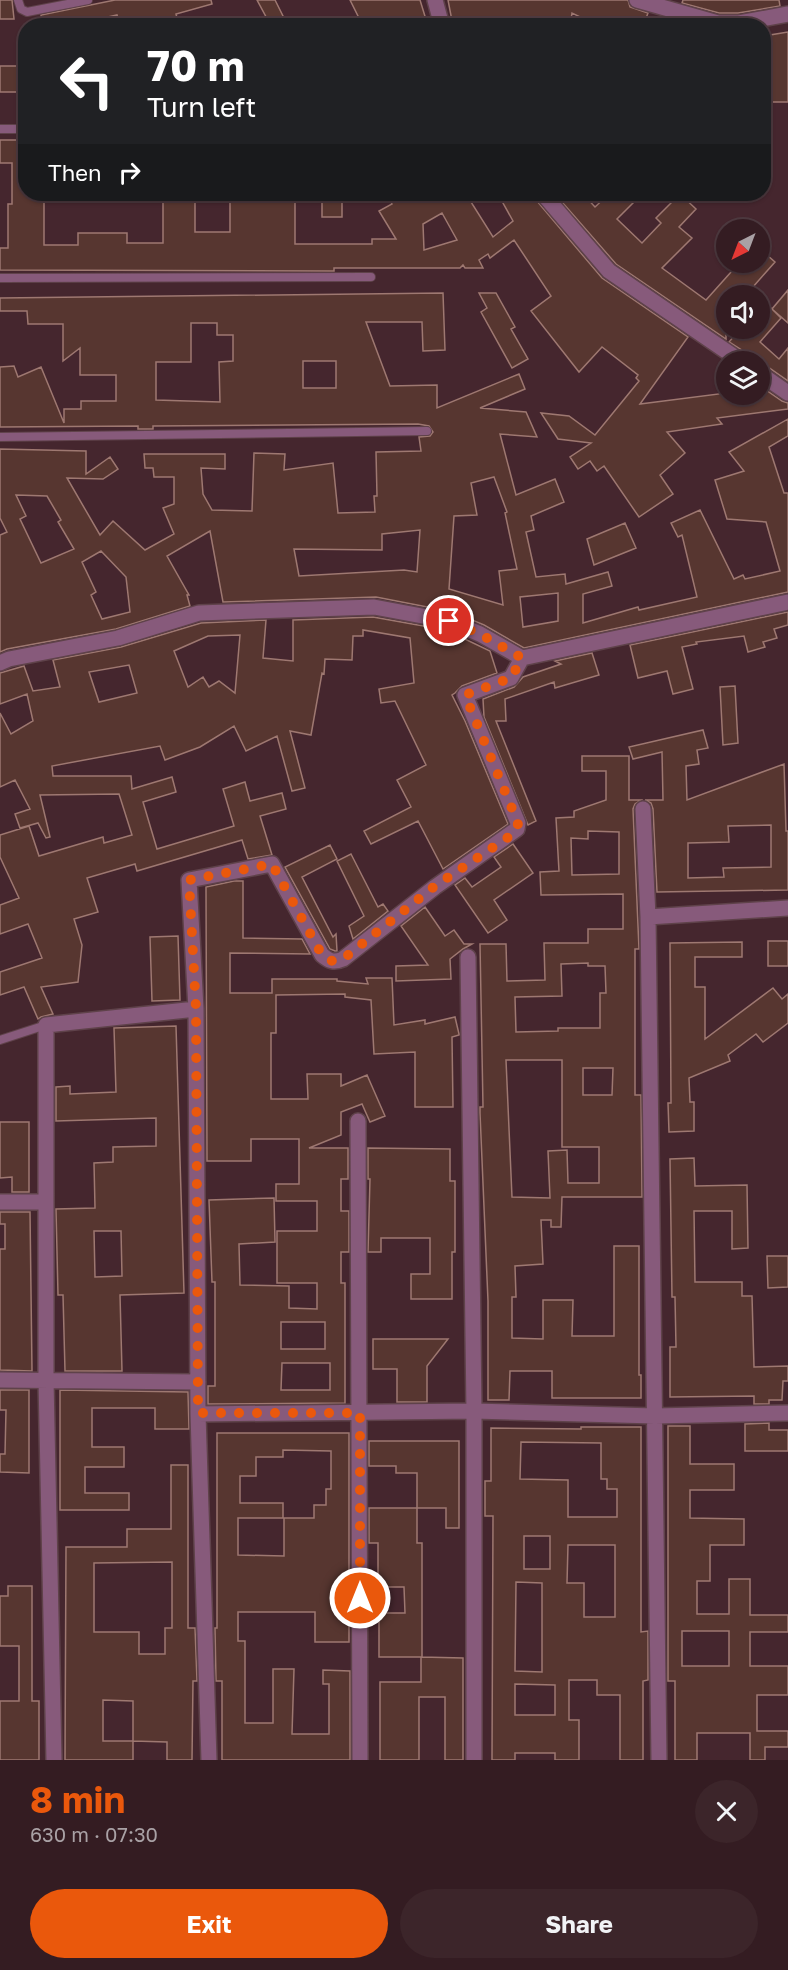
<!DOCTYPE html>
<meta charset="utf-8">
<style>
body{margin:0;font-family:"Golos Text",sans-serif;background:#3c252a;color:#f1f3f6;height:100vh;display:flex;flex-direction:column;font-size:22px;white-space:nowrap}
*{box-sizing:border-box;margin:0}
p{font-size:20px;color:#a9a1a5}
.icon{flex:none;width:33px;height:33px;fill:none;stroke:currentColor;stroke-width:2;stroke-linecap:round;stroke-linejoin:round}
.map{position:relative;height:1760px;overflow:hidden}
.panel{display:flex;flex-direction:column;background:#341c22;flex:1}
.panel>*{flex:none}
.top-card{position:absolute;left:18px;top:18px;width:753px;height:183px;border-radius:24px;box-shadow:0 2px 4px #0004,0 0 0 2px #4e3a40;background:#202124;color:#fff;overflow:hidden}
.needle{width:39px;rotate:222deg}
.tools{position:absolute;left:716px;top:219px;display:grid;gap:12px}
.tools a{display:grid;place-items:center;width:54px;height:54px;border-radius:50%;background:#341c22;box-shadow:0 2px 4px #0004,0 0 0 2px #4e3a40;font-size:30px}
.pin{position:absolute;display:grid;place-items:center;width:51px;height:51px;color:#fff;margin:-26px;border:3px solid #fff;border-radius:50%;box-shadow:0 2px 6px #0007}
.me{position:absolute;width:66px;margin:-33px;rotate:0deg;stroke-linejoin:round;filter:drop-shadow(0 0 4px #0008)}
.turn{display:flex;align-items:center;gap:21px;height:126px;padding:0 30px;font-size:27px}
.turn .icon{width:78px;height:78px;stroke-width:2.5}
.turn b{display:block;font-size:42px;line-height:51px}
.then{display:flex;align-items:center;height:57px;padding:0 30px;background:#0003;gap:12px;font-size:22px}
.round{display:grid;place-items:center;flex:none;width:63px;height:63px;border-radius:32px;background:#3c252a}
.headline{display:flex;align-items:center;justify-content:space-between;height:102px;padding:0 30px}
h1{font-size:36px;font-weight:700;line-height:45px;color:#ea580c}
.action{display:flex;gap:12px;margin-top:auto;padding:12px 30px}
.action a{flex:1;height:69px;border-radius:36px;background:#ea580c;color:#fff;font-size:24px;font-weight:700;line-height:69px;text-align:center}
.action a+a{background:#3c252a;color:#f1f3f6}
.map>svg:first-child{display:block}
.building{fill:#573630;stroke:#9e7871;stroke-width:1.5;fill-rule:evenodd}
.lines{fill:none;stroke-linecap:round;stroke-linejoin:round}
.service-casing{stroke:#5f424a;stroke-width:10}
.minor-casing{stroke:#5f424a;stroke-width:18}
.service{stroke:#875a7b;stroke-width:8}
.minor{stroke:#875a7b;stroke-width:15}
.route{stroke:#ea580c;stroke-width:10;stroke-dasharray:0 18}
</style>
<div class="map">
<svg width="788" height="1760" viewBox="0 0 788 1760">
<rect width="100%" height="100%" fill="#45262e"/>
<path class="building" d="M0 0H12L14 19H0Z
M115 0H211L212 4 176 14 178 22 166 26H120L117 15 69 26H43L41 15Z
M257 0H275L288 26H271Z
M350 0H420L428 26H363Z
M448 0H628L630 7 648 13 643 26H599L572 13 570 26H453Z
M683 0H779L780 6 738 13H719L682 3Z
M788 32V102H764V36Z
M0 66H26V92H0Z
M0 140H26V194H44V245H78V233H127V243H163V194H195V232H230V194H295V244H372V239H396L379 211 392 204 386 194H466L493 237 513 221 498 194H534L536 200 602 278 688 337 640 404 726 393V394H759V388H763L782 401 788 403V409L717 418 722 424 667 432 685 453 660 475 673 494 639 517 604 466 597 471 590 461 578 469 570 457 591 443 558 439 541 413 569 416 595 435 639 381 636 378 638 375 602 347 579 372 531 311 551 296 514 240 490 258 488 254 479 260 483 268H465L463 265 460 268H334V271L0 270V248H8V204H12V163H0ZM442 213 457 240 424 250 423 224Z
M322 194 342 195V217H322Z
M555 194H583L595 207 609 194H642L617 219 642 243 661 223 656 218 680 194 696 209 679 227 692 238 662 268 706 300 740 262H759V248L775 262 745 296H726V339L616 264Z
M788 290V323L772 309Z
M443 293 445 350 423 351 422 322H366L390 386 437 385V408L519 374 525 389 480 408 526 412 537 437 500 434 516 495 555 479 564 502 531 516 534 530 526 532 536 577 565 574 566 584 608 572 612 586 583 594V623L638 607 639 610 697 597 682 535 678 537 671 523 700 510 734 579 743 575 745 579 780 571 766 522 727 519 715 480 744 471 729 452 788 419V436L769 447 784 493H788V592L524 648 484 625 453 612 376 597 223 602 210 531 167 556 189 595H187L190 606 116 629 7 649 0 652V535L7 532 0 518V449L86 451V474L110 457 118 469 103 479 67 478 100 535 113 521 145 550 174 534 163 508 174 504V477H154L153 468H145L144 454H225V469L201 468 203 494 212 510 252 511 254 453 285 454 284 470 333 463 338 513 375 512 374 496H377L376 452 421 451 419 437 430 436 433 432 429 426 418 424 153 426V429H138V426L0 427V367L14 366 18 377 41 367 64 423V409H81V401H116V375H80V348L63 361V324H28L27 311H0V298ZM191 323H217V335H233V361L219 362 220 402 156 400V362H191ZM303 361H336V388H303ZM494 477 507 512 505 513 517 569 499 571 503 605 449 589 454 516 477 515 471 483ZM16 495 47 496 61 520 58 522 74 549 41 563 20 519 26 516ZM420 530 417 572 404 570 299 576 294 549 382 550V534ZM101 551 126 577 130 612 102 619 91 595 96 592 82 562ZM558 593V621L523 627 520 597Z
M479 293H496L515 327 511 329 528 359 512 368 481 312 487 308Z
M768 305 781 318 760 342 779 359 788 348V381L765 365 759 363V362H753L748 354 729 342 741 328H759V315Z
M625 523 636 548 594 565 587 539Z
M788 612V625L774 629 777 638 763 642 765 647 748 652 744 636 696 642 697 644 682 647 693 689 673 694 667 671 638 678 630 645Z
M373 617 446 630 490 651 497 673 462 686 455 693 452 695 465 721 508 824 443 869 418 821 371 844 364 831 411 807 397 780 426 765 395 701 381 703 379 689 414 683 410 638 363 630V636H353L352 660 325 659 324 674 322 673 311 735 290 731 305 788 292 791 277 736 246 751 234 726 200 747 165 760 160 746 52 766 53 776H131L132 789 172 777 176 792 143 802 157 849 234 826 223 789 245 782 250 801 282 793 286 809 260 816 272 855 248 859 242 840 137 871 135 864 87 878 98 912 74 919 82 945 78 982 41 987 53 1014 41 1017 38 1019 24 987 0 995V972L42 958 28 924 0 934V905L19 898 0 857V835L29 826 39 856 103 837 104 843 132 835 119 794 40 795 50 837 46 838 38 823 20 828 15 814 30 809 15 780 0 787V713L11 734 33 721 27 694 0 704V673L24 666 33 691 60 687 53 660 121 647 201 623 266 620 263 658 293 661V620ZM240 635 235 693 219 681 209 687 203 677 188 687 174 651 208 636ZM129 665 137 693 99 702 89 672Z
M592 653 599 675 555 688 554 682 505 699 506 721H496L536 821 528 825 484 717 483 699 514 687 523 677 561 664 555 661Z
M735 686 738 743 723 745 720 687Z
M703 730 708 748 697 750 699 764 686 766 687 800 784 764 786 831H788V890L657 892 653 809 651 803 645 800H663L662 752 633 759 629 747ZM771 825V867L723 868 724 877 688 878V843L729 842 728 826Z
M582 756H629V800H641L635 804 633 809 639 949H635V1095H641L642 1197H562L561 1227H551V1220H541L543 1264 515 1266 516 1297H512V1338L543 1339V1300H573L572 1336H614V1246H639V1375H641V1398H552V1371H510L509 1400H488V1301L480 1113V1107H483L480 944H506L507 981 545 980 544 943H588V929H623V894L541 895 540 872 559 871 556 818 574 817V811L606 800V771H582ZM588 831 619 832V874L572 875 571 838 588 839ZM588 963V966H605L606 993H600V1028H558V1031L516 1032 515 997 562 996 561 964ZM506 1060H562V1147H599V1183H568L567 1150 548 1151 550 1198 512 1197ZM583 1068H613L612 1095H583Z
M513 844 533 873 494 900 507 920 488 933 455 885 465 878 472 887 501 867 494 857Z
M330 845 337 859 302 877 333 937 336 934 337 951H335L330 949 285 867Z
M351 854 378 907 383 904 388 911 353 939 349 926 364 916 337 861Z
M234 881H243V938L302 939 310 954 230 953V993H272V979H337V981L368 984 366 978H392L394 1025 425 1020V1024L455 1017 459 1034V1035L452 1037 453 1107H415V1052L374 1054 371 1000 345 997V994L276 995V1033H271V1099H308L307 1074H341V1086L367 1075 385 1116 370 1122 362 1104 341 1112V1135L309 1148H348V1179H341V1211H349V1252H341V1283H345V1403L208 1404V1386H215V1282H212L209 1200 274 1198 275 1242 239 1244 240 1285 289 1286V1308L317 1309V1283H277V1231H317V1201H276V1184H299V1139H251V1161H207L206 887ZM281 1322H325V1349H281ZM282 1363H330V1390H281Z
M425 907 445 936 454 930 464 944H472L463 949 450 959 451 979 396 981V966L428 965 401 926Z
M178 936 180 1000 152 1001 150 937Z
M768 941H788V966H768Z
M742 942V957H695V987H705V1039L773 988 782 999 788 994V1023L763 1042 756 1034 728 1055 730 1061 689 1078 690 1102H694V1131L669 1132 668 1103H671L670 943Z
M176 1026 184 1293 120 1295 122 1371H65L63 1295H58L56 1209 95 1208 94 1163 113 1162V1147L156 1146V1118L56 1121V1087L70 1086V1094L116 1092 114 1028ZM94 1231H121L122 1276 95 1277Z
M0 1122H29V1192H12V1177L0 1178Z
M368 1148 450 1149V1181H455V1252H452V1299H411V1274H430V1238H381V1252H368L370 1179H368Z
M694 1158 695 1186 747 1185 748 1248 732 1249V1211H694L695 1282H742V1296H752L754 1367 788 1366V1381H783L782 1400H769V1404H754V1396L670 1397V1347H676L675 1297H672L670 1159Z
M0 1212H30L32 1371 0 1370V1249H5V1224H0Z
M767 1256H788V1287L768 1288Z
M373 1339H448L427 1366V1402H397V1369H373Z
M0 1390H29V1473L0 1472V1454H5L6 1410H0Z
M60 1390 188 1392 189 1429H155V1408H92V1447H124V1467H85V1493H129V1510H60Z
M769 1423V1430H788V1451H745V1424Z
M668 1426H690V1464H734V1490H690V1518L744 1519V1545H710V1581H697V1614H729V1579H750V1615H788V1632H750V1666H788V1695H757V1731H788V1747H765V1760H750V1733H697V1760H675V1681H668ZM682 1631H729V1666H682Z
M581 1427H641V1632L648 1631V1680L643 1681V1760H620V1695H597V1680H569V1720H579V1760H555V1753H515V1760H492L493 1516H485V1481H491V1428L581 1429ZM521 1442 601 1443V1479H607V1489H617V1517H568V1480L520 1479ZM524 1536H550V1569H524ZM568 1545H615V1617H584V1583H567ZM516 1582 542 1583V1672L515 1671ZM515 1684 555 1685V1715H515Z
M217 1433H349V1642H315V1612H238V1641H245V1723H273V1669H294L292 1734H329V1684H323V1670L350 1671V1760H222V1681H216L215 1628H217ZM283 1450 331 1451V1489H326V1505H314V1518H284V1556L238 1555V1518H283V1503H240V1476H256V1457H283Z
M369 1441H459V1528H446V1508H417V1473H396V1466H369Z
M171 1465H188V1628H195L197 1681H193L192 1760H167V1742L133 1741V1760H65L66 1547H127V1529H171ZM172 1562V1628H165V1654H139V1632H94V1563ZM103 1700 133 1701V1741H103Z
M369 1508H417V1543H422V1657H379V1613H405L404 1587H378V1543H369Z
M8 1586H32V1701H39V1760H0V1701H19V1646H0V1596H8Z
M421 1657 463 1658V1760H445V1697H419V1760H380V1682H421Z"/>
<g class="lines">
<defs>
<path id="service" d="M18 0 21 9 27 12 88 0
M0 129H26
M0 278 371 277
M0 437 427 431
M0 1040 46 1025"/>
<path id="minor" d="M435 0 442 26
M637 0 718 23H739L788 14
M543 194 609 271 742 362
M759 373 788 393
M0 663 9 659 118 638 199 613 374 607 449 621 480 634 522 658 788 602
M643 809 648 917
M468 957 474 1411V1760
M358 1121 360 1760
M0 1202H46
M0 1380 198 1382
M198 1414 474 1411 655 1416 788 1413
M54 1760 46 1380V1025L196 1009
M209 1760 198 1414 196 1009 189 880 272 864 322 955C329 961 334 963 343 959L435 887 517 829 518 823 465 695 511 678 522 658
M659 1760 648 917 788 908"/>
</defs>
<use href="#service" class="service-casing"/>
<use href="#minor" class="minor-casing"/>
<use href="#service" class="service"/>
<use href="#minor" class="minor"/>
</g>
<g class="lines">
<path class="route" d="M360 1598V1413H198L196 1009 189 880 272 864 322 955C329 961 334 963 343 959L435 886 513 834 517 829 518 823 465 695 511 678 522 658 480 634 449 621"/>
</g>
</svg>
<div class="tools">
<a><svg class="needle" viewBox="-14 -14 28 28"><path d="M0-13l5 13h-10z" fill="#e53935"/><path d="M0 13l5-13h-10z" fill="#a9a1a5"/></svg></a>
<a><svg class="icon" aria-label="sound" viewBox="0 0 24 24"><path d="M4 9h4l5-4v14l-5-4H4zM17 9q2 3 0 6"/></svg></a>
<a><svg class="icon" aria-label="layers" viewBox="0 0 24 24"><path d="M12 4l9 5-9 5-9-5zM3 14l9 5 9-5"/></svg></a>
</div>
<div class="pin" style="left:449px;top:621px;background:#d93025"><svg class="icon" aria-label="arrive" viewBox="0 0 24 24"><path d="M6 21V4h12l-3 4 3 4H6"/></svg></div>
<svg class="me" style="left:360px;top:1598px" viewBox="-20 -20 40 40"><circle r="17" fill="#ea580c" stroke="#fff" stroke-width="3"/><path d="M0-11L8 9 0 5-8 9z" fill="#fff"/></svg>
<div class="top-card">
<div class="turn"><svg class="icon" aria-label="left" viewBox="0 0 24 24"><path d="M17 20v-9H6M10 6l-5 5 5 5"/></svg><div><b>70 m</b>Turn left</div></div>
<div class="then">Then<svg class="icon" aria-label="right" viewBox="0 0 24 24"><path d="M7 20v-9h11M14 6l5 5-5 5"/></svg></div>
</div>
</div>
<section class="panel">
<div class="headline"><div><h1>8 min</h1><p>630 m · 07:30</p></div><a class="round"><svg class="icon" aria-label="close" viewBox="0 0 24 24"><path d="M6 6l12 12M18 6L6 18"/></svg></a></div>
<div class="action"><a>Exit</a><a>Share</a></div>
</section>
